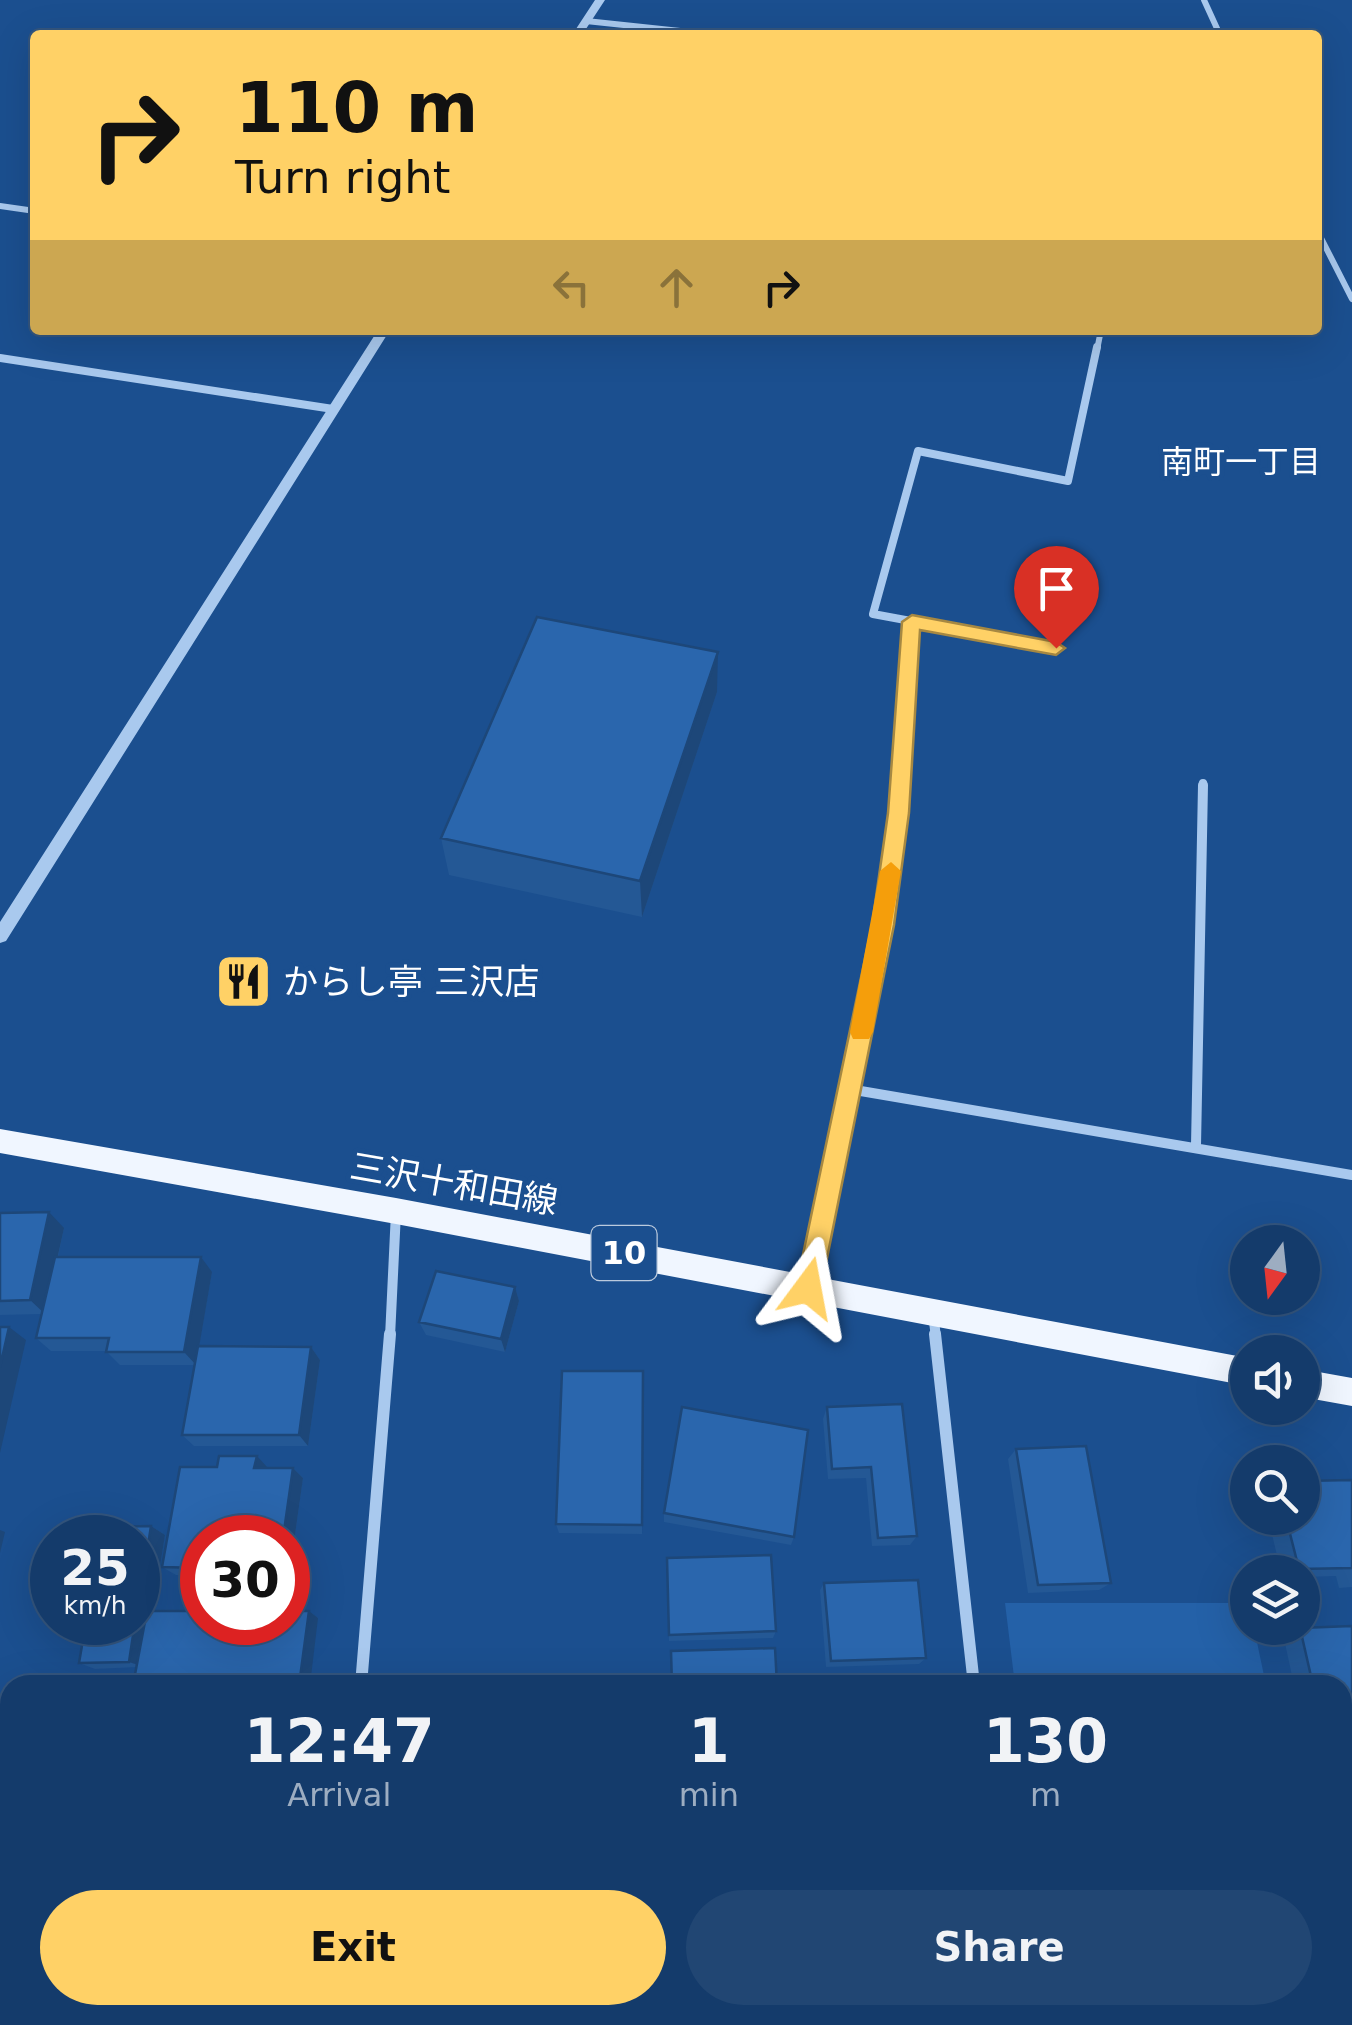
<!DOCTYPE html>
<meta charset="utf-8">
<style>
body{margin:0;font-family:"DejaVu Sans","Noto Sans JP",sans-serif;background:#214673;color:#f1f3f6;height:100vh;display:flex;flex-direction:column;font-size:38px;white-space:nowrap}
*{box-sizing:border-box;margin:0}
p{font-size:32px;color:#9dadc1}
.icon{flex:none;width:55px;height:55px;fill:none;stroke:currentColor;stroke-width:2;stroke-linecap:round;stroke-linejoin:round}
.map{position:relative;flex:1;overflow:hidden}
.side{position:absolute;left:0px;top:1675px;width:1352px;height:350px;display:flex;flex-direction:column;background:#143b6b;border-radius:30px 30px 0 0;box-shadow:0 10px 40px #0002,0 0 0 2px #33557e}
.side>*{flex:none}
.hud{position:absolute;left:30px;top:30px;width:1292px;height:305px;border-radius:10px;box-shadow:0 10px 40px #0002,0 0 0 2px #33557e;background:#ffd166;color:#111;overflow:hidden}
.needle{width:65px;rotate:195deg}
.controls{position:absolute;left:1230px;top:1225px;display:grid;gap:20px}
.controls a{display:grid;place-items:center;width:90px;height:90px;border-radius:50%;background:#143b6b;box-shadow:0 10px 40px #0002,0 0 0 2px #33557e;font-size:50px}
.speed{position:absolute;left:30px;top:1515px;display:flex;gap:20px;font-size:50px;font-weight:700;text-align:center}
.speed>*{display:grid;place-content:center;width:130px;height:130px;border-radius:50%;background:#143b6b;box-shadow:0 10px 40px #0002,0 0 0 2px #33557e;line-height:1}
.speed small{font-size:25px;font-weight:400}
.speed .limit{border:15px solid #d22;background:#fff;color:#111}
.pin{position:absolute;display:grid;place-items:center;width:85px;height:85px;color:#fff;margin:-102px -42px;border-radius:50% 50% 50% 0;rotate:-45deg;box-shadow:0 0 10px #0007}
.pin .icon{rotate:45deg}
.me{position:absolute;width:110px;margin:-55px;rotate:13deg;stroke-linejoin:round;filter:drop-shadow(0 0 8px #0008)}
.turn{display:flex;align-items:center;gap:35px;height:210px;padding:0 40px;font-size:45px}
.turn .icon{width:130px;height:130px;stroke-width:2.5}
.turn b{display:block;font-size:70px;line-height:85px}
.lanes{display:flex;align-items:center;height:95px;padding:0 40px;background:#0003;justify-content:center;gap:50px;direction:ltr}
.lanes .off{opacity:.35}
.eta{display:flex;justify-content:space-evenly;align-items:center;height:170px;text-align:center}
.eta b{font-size:60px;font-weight:700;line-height:70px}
.action{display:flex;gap:20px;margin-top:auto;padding:20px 40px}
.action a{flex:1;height:115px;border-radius:60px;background:#ffd166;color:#111;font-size:40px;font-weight:700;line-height:115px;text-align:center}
.action a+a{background:#214673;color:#f1f3f6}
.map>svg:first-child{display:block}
.green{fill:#2461a8}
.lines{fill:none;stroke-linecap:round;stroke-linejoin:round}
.minor-far3{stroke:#a9c9ee;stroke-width:6}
.minor-far2{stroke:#a9c9ee;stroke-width:8}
.minor-far1{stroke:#a9c9ee;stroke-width:10}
.minor{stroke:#a9c9ee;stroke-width:12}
.tertiary{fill:#a9c9ee;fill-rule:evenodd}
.primary{fill:#f0f6ff;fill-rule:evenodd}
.wall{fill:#245895}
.shaded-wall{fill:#1d4779}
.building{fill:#2a66ad;stroke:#1d4779;stroke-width:2.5}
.route{fill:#ffd166;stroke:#a68842;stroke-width:2.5}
.slow{fill:#f59e0b}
.labels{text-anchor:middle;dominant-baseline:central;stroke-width:10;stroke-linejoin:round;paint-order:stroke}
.far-neighbourhood-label{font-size:32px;fill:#fff;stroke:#1b4f8f}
.shield{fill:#1b4f8f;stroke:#bbcadd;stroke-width:2.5}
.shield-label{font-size:32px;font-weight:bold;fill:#fff}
.poi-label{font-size:35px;fill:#fff;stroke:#1b4f8f;text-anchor:start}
.street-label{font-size:35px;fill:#fff;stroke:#1b4f8f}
</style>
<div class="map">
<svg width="1352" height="2025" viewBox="0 0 1352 2025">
<rect width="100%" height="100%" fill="#1b4f8f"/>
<path class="green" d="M1005 1603H1247L1248 1628H1254L1266 1685H1015Z
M1056 2015H1335L1337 2025H1057Z"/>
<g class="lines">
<path class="minor-far3" d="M1204 0 1220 35
M586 21 718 35
M0 206 35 211
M1318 232 1352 299
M1097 350 1101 330"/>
<path class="minor-far2" d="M0 358 333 409
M1056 648 873 614 918 451 1068 481 1097 347
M901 788 912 621
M1203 788V783"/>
<path class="minor-far1" d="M849 1089 1352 1175
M1196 1146 1203 785
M809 1287 883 925 901 785
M933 1314 936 1337
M390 1337 396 1212"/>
<path class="minor" d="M935 1334 974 1685
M361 1685 390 1334
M0 1830H10
M1011 2015 1012 2025
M332 2025 333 2015"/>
<path class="tertiary" d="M595 0H605L582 35H572Z
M378 330H390L6 941 0 943V922Z"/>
<path class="primary" d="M0 1129 396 1198 1248 1358V1386L396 1224 0 1153Z
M1302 1369 1352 1378V1406L1302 1397Z"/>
</g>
<path class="wall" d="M717 692 642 917 449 875 441 838Z
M0 1213 64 1228 58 1257 212 1272 199 1346 311 1347 320 1360 308 1446H194L182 1435 195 1365H120L106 1351H51L36 1338 41 1314 0 1315Z
M515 1287 519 1301 505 1352 426 1335 419 1322Z
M644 1383 642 1534 559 1533 556 1524Z
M902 1404 917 1536 910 1545 872 1546 866 1478 828 1479 823 1419 827 1407Z
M1016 1449 1111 1583 1099 1590 1028 1593 1008 1459Z
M267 1467 293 1468 303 1478 289 1577H288V1538H202V1576L176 1575 162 1567Z
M1352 1480V1587L1339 1588 1336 1576 1302 1577V1572H1281L1268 1518H1302Z
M664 1513 794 1537 791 1545 664 1522Z
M151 1526 165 1535 153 1611H309L318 1618 137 1667 95 1669 79 1663Z
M667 1558 776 1631 773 1638 669 1641Z
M824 1583 926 1658 919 1664 826 1667 820 1590Z
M1352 1626V1704H1342V1685H1294L1283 1634 1299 1628Z
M1352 1767V1901H1342V1833H1347L1342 1814V1769Z
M823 2015H975L977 2025H824Z"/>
<path class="shaded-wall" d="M718 652 717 692 642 917 640 881Z
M49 1212 64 1228 45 1314 30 1300Z
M201 1257 212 1272 196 1365 184 1352Z
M515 1287 519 1301 505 1352 501 1339Z
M9 1327 26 1340 0 1453V1367Z
M311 1347 320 1360 308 1446 299 1435Z
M643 1371 644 1383 642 1534V1525Z
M257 1456 267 1467 265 1478 254 1468Z
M293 1468 303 1478 289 1577 288 1576V1538H283Z
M151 1526 165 1535 144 1667 129 1662 135 1622H138V1610Z
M0 1530 5 1532 0 1553Z
M309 1611 318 1618 310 1685H299Z
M72 2015H90L88 2025H71Z
M490 2015H495V2025H490Z"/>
<path class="building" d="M537 617 718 652 640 881 441 838Z
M49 1212 30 1300 0 1301V1213Z
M55 1257H201L184 1352H106L109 1338H36Z
M436 1271 515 1287 501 1339 419 1322Z
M0 1327H9L0 1367Z
M198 1346 311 1347 299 1435H182Z
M562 1371H643L642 1525 556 1524Z
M902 1404 917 1536 878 1538 871 1467 832 1469 827 1407Z
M682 1407 808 1430 794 1537 664 1513Z
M1086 1446 1111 1583 1038 1585 1016 1449Z
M219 1456H257L254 1468H293L283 1538H202V1568L162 1567 180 1467H217Z
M1352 1480V1568L1299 1569 1286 1518H1302V1481Z
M151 1526 138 1610V1538H102L104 1527Z
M771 1555 776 1631 669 1635 667 1558Z
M918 1580 926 1658 831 1661 824 1583Z
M147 1611H202V1622H288V1611H309L299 1685H133Z
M86 1622H135L129 1662 79 1663Z
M1352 1626V1700H1342V1685H1313L1300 1628Z
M775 1648 777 1685H672L671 1651Z
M1342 1833H1352V1901H1350L1342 1867Z
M10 1968V2015H72L71 2025H0V1969Z
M460 2015H490V2025H417V2017Z
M749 2015H809L810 2025H749Z
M827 2015H975L977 2025H828Z"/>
<path class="route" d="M912 615 1056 642 1065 648 1056 655 920 630 909 813 894 925 821 1288 817 1296 808 1300 800 1296 796 1288 872 925 888 813 902 622Z"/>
<path class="slow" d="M891 862 901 871 873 1032 869 1039H853L850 1032 880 871Z"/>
<defs>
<symbol id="restaurant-square" viewBox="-11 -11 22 22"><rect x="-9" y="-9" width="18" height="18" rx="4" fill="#ffd166" stroke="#1b4f8f"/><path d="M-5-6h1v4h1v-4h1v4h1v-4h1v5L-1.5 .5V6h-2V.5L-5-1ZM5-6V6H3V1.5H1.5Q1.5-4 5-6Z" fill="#111"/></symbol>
</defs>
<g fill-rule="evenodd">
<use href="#restaurant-square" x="212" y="950" width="63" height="63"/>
</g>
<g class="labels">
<g class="far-neighbourhood-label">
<text x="1241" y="462">南町一丁目</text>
</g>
<rect class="shield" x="591.5" y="1226" width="65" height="54" rx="8"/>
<g class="shield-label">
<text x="624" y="1253">10</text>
</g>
<g class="poi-label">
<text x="283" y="982">からし亭 三沢店</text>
</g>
<g class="street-label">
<text transform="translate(454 1184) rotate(10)">三沢十和田線</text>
</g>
</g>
</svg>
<div class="controls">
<a><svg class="needle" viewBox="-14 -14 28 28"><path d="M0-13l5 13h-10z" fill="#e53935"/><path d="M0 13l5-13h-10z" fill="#9dadc1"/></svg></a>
<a><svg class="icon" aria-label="sound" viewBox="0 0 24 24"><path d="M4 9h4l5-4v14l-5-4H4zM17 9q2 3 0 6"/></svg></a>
<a><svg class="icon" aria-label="search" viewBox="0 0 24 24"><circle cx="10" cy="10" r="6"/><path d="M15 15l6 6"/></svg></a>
<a><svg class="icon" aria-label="layers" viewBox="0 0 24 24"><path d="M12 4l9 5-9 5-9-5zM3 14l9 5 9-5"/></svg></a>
</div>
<div class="speed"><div>25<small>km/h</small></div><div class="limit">30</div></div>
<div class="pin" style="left:1056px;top:648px;background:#d93025"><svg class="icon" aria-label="arrive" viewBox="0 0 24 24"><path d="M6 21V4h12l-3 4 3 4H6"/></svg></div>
<svg class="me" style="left:808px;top:1288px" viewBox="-20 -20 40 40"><path d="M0-17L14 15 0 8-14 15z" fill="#ffd166" stroke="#fff" stroke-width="4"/></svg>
<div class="hud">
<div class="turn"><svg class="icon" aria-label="right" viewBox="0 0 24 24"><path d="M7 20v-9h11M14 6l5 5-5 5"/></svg><div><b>110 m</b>Turn right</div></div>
<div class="lanes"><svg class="icon off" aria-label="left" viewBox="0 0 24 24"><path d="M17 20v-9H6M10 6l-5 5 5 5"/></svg><svg class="icon off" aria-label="ahead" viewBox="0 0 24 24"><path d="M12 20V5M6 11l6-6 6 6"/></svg><svg class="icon" aria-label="right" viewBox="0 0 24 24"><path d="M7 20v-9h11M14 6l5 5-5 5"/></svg></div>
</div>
<section class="side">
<div class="eta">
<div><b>12:47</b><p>Arrival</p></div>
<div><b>1</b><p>min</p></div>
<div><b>130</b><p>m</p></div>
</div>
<div class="action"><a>Exit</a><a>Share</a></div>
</section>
</div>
